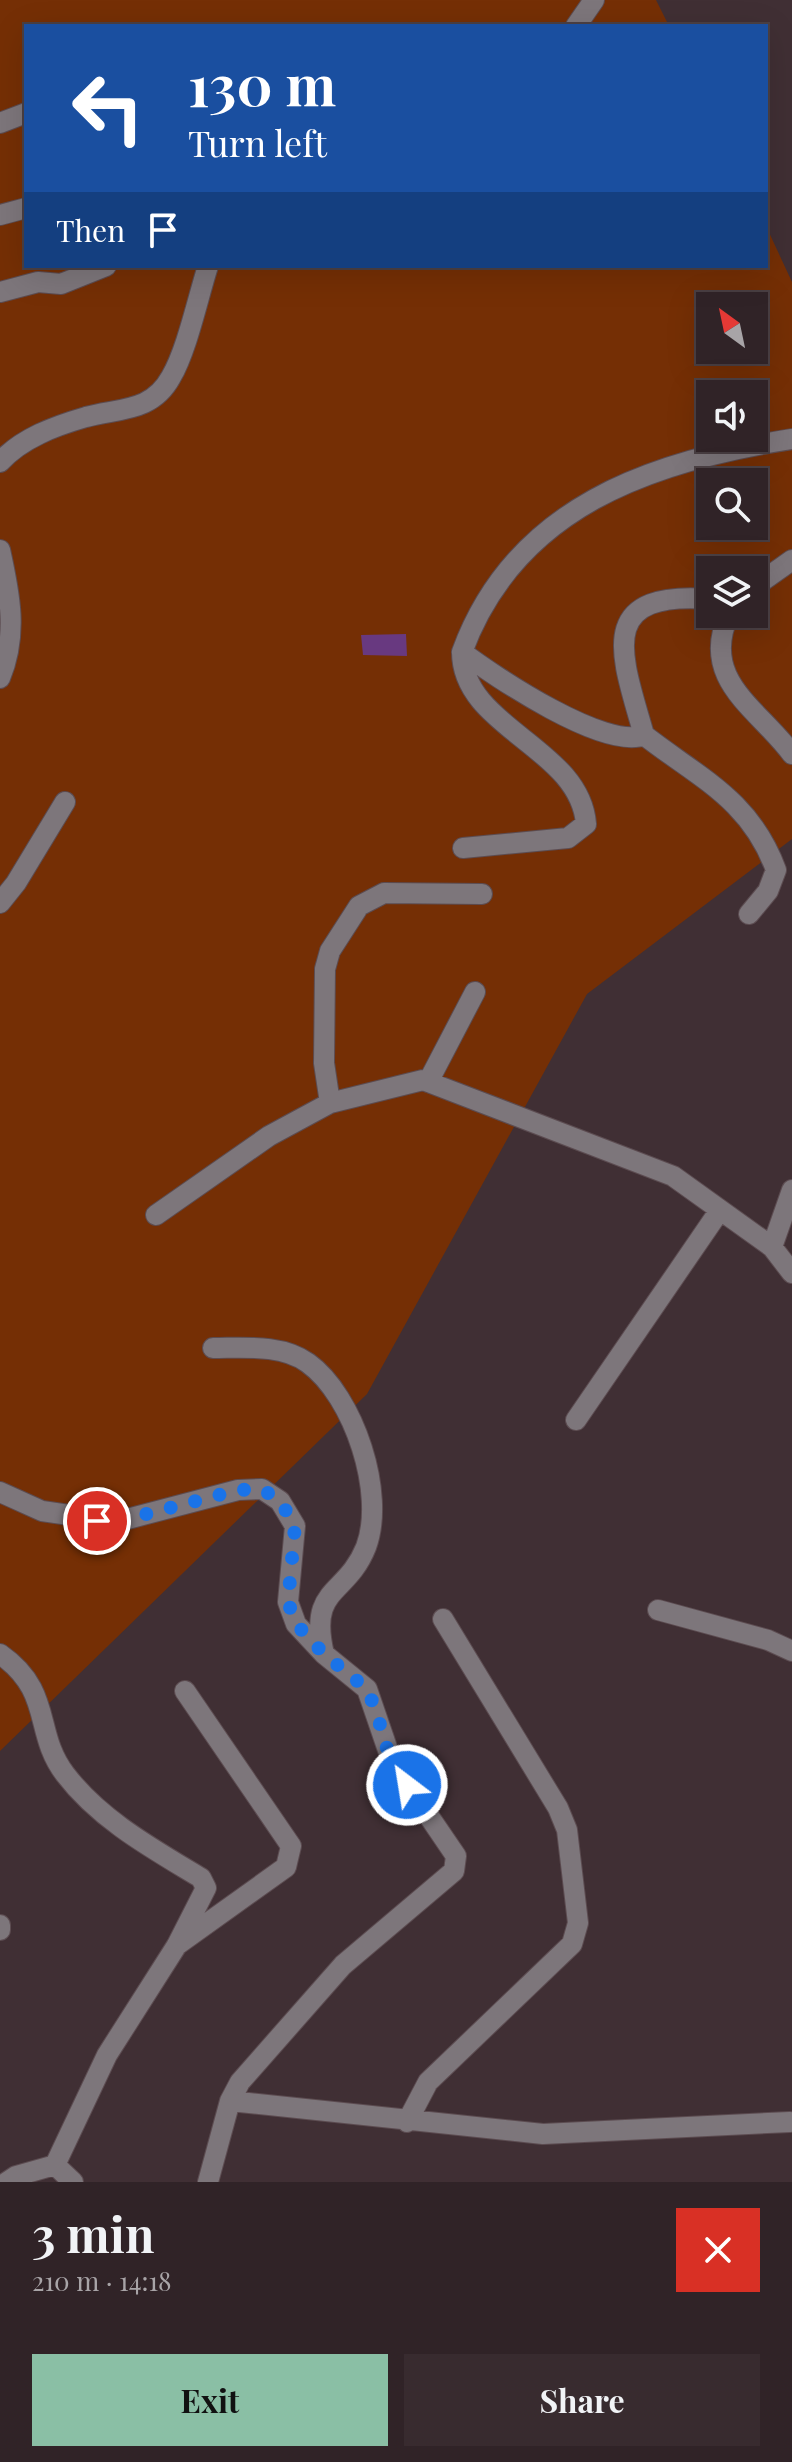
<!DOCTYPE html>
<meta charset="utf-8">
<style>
body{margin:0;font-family:"Playfair Display",serif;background:#382b2f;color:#f1f3f6;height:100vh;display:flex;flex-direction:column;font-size:30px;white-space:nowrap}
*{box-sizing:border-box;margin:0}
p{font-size:26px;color:#a8a4a7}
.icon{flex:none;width:44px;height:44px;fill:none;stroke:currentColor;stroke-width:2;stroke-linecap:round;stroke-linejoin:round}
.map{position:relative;height:2182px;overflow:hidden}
.drawer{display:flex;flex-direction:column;background:#302327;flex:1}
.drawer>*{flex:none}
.hud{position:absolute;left:24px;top:24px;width:744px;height:244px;border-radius:0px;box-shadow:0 8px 32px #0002,0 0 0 2px #4b4044;background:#1a4fa0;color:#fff;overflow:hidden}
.needle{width:52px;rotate:327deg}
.fabs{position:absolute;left:696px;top:292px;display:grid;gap:16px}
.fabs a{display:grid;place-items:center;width:72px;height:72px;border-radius:0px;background:#302327;box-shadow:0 8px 32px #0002,0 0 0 2px #4b4044;font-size:40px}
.pin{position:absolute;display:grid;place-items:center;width:68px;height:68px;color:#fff;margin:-34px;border:4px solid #fff;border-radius:50%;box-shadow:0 2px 8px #0007}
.me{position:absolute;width:88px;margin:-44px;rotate:329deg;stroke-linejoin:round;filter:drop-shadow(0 0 6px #0008)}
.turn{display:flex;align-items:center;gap:28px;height:168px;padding:0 32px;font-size:36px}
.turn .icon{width:104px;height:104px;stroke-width:2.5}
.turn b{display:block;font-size:56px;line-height:68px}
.then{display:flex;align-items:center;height:76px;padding:0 32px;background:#0003;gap:16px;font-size:30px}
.round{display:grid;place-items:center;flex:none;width:84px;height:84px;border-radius:0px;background:#382b2f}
.head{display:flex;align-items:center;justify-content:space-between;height:136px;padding:0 32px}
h1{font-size:48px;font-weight:700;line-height:60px}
.primary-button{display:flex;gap:16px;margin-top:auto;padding:16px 32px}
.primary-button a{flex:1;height:92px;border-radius:0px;background:#8abfa5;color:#111;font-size:32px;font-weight:700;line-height:92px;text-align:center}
.primary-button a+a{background:#382b2f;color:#f1f3f6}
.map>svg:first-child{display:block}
.green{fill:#752f05;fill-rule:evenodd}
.water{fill:#683980}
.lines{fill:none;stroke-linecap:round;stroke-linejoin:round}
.minor-casing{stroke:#5c4c51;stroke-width:22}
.minor{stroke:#7d767b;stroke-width:20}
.route{stroke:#1a73e8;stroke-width:14;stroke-dasharray:0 25.2}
</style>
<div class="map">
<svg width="792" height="2182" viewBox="0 0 792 2182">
<rect width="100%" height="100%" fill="#402f34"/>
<path class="green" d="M0 0H656L669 26H26V266H766V226L792 282V839L587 994 367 1394 0 1751ZM710 306H754V350H710ZM710 394H754V438H710ZM710 482H754V526H710ZM710 570H754V614H710Z"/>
<path class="water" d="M406 634 407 656 363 655 361 635Z"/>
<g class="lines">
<defs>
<path id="minor" d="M576 26 594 0
M0 123 26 113
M0 215 26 208
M0 292 38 282 61 284 106 266
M0 462C22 438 55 426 86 417 120 408 152 412 171 377 187 350 198 297 208 266
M0 550C10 595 18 635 0 678
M754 587 792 560
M710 599C593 590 622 657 644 735 606 751 495 677 462 652 515 507 651 461 792 439
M729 614C699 680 758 708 792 754
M462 652C462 728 580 747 586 824L568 838 463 848
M644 735C699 778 750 799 776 870L768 891 749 914
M0 903 16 883 65 802
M428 1082 475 992
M330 1103 324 1063 325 969 330 951 359 906 384 893 482 894
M156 1215 269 1136 330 1103 423 1080 673 1176 772 1247 792 1273
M772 1247 792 1190
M213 1348C244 1348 282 1344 308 1363 354 1396 386 1494 366 1547 346 1597 308 1586 324 1654
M576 1420 720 1210
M0 1492 42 1511 116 1522 238 1490 262 1489 280 1501 295 1526 288 1602 296 1624 324 1654 367 1689 392 1762 456 1856 454 1871 343 1965 240 2082 230 2101 208 2182
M658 1610 768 1640 792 1651
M0 1654C54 1692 33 1732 65 1774 100 1820 153 1849 201 1878L206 1888 177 1945 107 2055 55 2165
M0 1925V1930
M177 1945 286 1867 291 1846 185 1691
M230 2101 543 2134 790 2122
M407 2122 428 2082 572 1944 578 1923 567 1830 558 1808 443 1619
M55 2165 73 2182
M7 2182 16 2176 55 2165"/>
</defs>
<use href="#minor" class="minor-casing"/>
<use href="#minor" class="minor"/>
</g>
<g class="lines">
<path class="route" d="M97 1521 116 1522 238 1490 262 1489 280 1501 295 1526 288 1602 296 1624 324 1654 367 1689 379 1718 382 1739 407 1785"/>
</g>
</svg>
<div class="fabs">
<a><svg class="needle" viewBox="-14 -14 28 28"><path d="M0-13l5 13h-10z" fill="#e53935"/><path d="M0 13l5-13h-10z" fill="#a8a4a7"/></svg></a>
<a><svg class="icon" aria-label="sound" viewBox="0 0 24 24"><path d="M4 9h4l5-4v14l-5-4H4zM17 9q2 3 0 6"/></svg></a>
<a><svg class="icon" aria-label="search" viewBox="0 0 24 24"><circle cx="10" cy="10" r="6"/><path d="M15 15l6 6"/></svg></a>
<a><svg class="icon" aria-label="layers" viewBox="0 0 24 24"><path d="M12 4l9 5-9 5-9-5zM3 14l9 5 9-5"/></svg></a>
</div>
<div class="pin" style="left:97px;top:1521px;background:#d93025"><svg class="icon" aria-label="arrive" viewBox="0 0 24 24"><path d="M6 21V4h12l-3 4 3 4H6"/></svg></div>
<svg class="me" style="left:407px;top:1785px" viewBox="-20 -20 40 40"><circle r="17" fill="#1a73e8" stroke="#fff" stroke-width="3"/><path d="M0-11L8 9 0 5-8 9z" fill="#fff"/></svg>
<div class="hud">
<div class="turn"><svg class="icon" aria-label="left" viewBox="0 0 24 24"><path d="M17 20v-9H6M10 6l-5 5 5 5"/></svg><div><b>130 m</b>Turn left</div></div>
<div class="then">Then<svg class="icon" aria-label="arrive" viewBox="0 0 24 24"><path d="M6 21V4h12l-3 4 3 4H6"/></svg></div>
</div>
</div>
<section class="drawer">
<div class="head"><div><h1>3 min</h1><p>210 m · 14:18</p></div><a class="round" style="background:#d93025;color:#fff"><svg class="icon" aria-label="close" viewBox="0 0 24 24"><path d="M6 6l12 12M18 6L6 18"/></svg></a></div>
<div class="primary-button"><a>Exit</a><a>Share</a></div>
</section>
